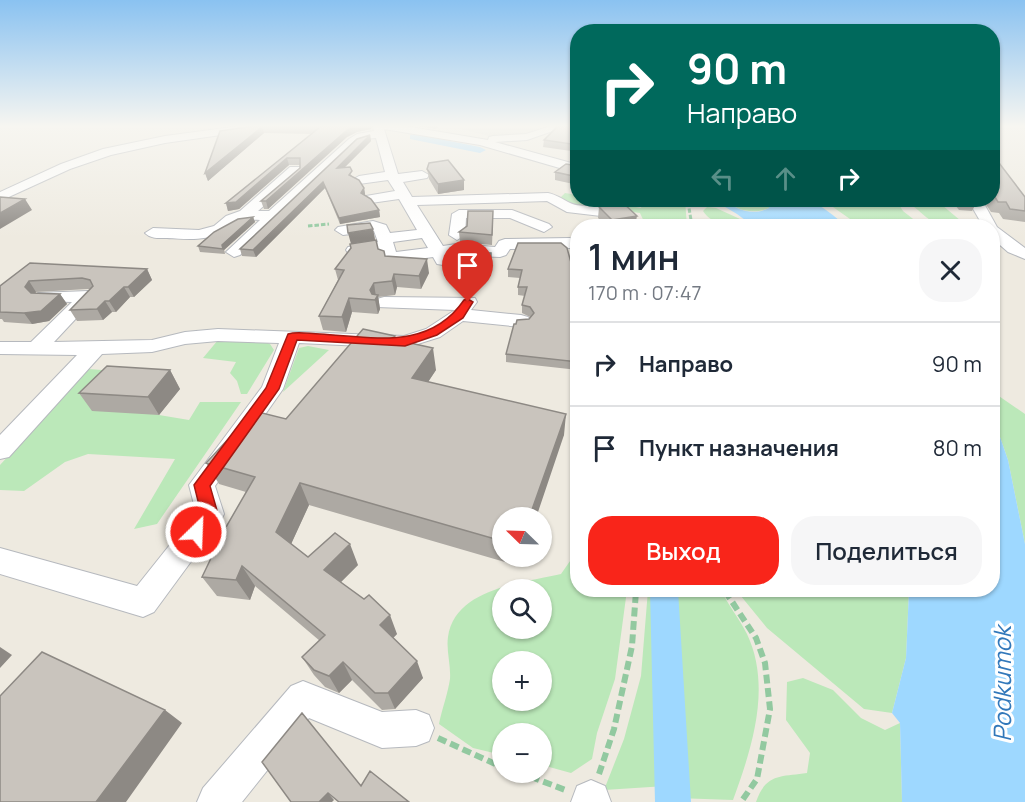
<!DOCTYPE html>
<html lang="ru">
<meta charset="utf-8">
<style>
body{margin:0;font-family:Manrope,sans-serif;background:#f6f6f7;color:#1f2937;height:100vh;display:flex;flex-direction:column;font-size:22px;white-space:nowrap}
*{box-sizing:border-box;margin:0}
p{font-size:20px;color:#747a83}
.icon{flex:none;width:33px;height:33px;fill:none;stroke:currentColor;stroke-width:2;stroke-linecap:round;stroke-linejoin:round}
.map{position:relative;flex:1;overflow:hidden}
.sheet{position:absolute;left:570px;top:219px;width:430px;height:378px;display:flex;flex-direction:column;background:#fff;border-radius:24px;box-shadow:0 2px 4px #0004}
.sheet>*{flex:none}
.hud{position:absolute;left:570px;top:24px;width:430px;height:183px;border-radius:24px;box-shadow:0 2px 4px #0004;background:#00695c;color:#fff;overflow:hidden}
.needle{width:39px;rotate:293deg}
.fabs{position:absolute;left:492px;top:507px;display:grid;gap:12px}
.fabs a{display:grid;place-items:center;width:60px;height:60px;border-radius:50%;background:#fff;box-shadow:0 2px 4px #0004;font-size:30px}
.pin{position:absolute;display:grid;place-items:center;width:51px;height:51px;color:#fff;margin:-62px -26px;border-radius:50% 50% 50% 0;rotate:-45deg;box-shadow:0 0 6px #0007}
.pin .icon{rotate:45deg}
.me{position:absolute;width:66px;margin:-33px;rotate:24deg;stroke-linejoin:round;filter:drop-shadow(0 0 4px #0008)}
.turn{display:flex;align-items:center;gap:21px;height:126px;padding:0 18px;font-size:27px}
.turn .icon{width:78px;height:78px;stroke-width:2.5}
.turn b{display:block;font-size:42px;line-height:51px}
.lanes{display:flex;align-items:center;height:57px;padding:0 18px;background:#0003;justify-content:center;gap:30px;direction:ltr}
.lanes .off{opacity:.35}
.round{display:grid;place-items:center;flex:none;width:63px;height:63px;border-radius:24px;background:#f6f6f7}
.overview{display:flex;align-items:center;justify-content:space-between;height:102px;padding:0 18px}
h1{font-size:36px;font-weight:600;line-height:45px}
.action{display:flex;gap:12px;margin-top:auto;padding:12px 18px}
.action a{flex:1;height:69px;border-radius:24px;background:#f9251a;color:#fff;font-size:24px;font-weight:600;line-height:69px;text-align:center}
.action a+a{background:#f6f6f7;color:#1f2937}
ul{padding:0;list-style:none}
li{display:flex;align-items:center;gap:18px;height:84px;padding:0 18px;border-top:2px solid #e0e1e3}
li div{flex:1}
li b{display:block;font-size:22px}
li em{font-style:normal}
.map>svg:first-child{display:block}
.industrial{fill:#dedcd5}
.green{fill:#bbe8b9;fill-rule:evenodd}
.water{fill:#9ed8ff}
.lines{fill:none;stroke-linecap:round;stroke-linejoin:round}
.canal{fill:#9ed8ff;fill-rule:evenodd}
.minor-casing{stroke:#b6b9be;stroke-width:2}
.path-far3{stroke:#92c9a0;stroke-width:2;stroke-dasharray:3 1.5;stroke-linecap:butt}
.path-far2{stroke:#92c9a0;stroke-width:3;stroke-dasharray:4.5 2;stroke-linecap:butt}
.path-far1{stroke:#92c9a0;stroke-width:4.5;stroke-dasharray:8 4;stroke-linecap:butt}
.path{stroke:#92c9a0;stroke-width:6;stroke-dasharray:9 4.5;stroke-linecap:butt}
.minor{fill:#fff;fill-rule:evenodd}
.wall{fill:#ada9a3}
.shaded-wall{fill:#8d8984}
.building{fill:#c9c4bd;stroke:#8d8984;stroke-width:1.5}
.route{fill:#f9251a;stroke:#a21811;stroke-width:1.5}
.labels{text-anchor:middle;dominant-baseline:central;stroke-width:6;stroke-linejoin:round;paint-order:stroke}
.near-water-label{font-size:24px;font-style:italic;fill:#3278ba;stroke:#fff}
</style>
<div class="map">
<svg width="1025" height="802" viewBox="0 0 1025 802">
<rect width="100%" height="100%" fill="#eeeae0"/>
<path class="industrial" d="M449 126H553L524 135 493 137Z"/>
<path class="green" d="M565 193 577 195 578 200H599L641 208 644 200H685L687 226H646L640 213 573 204 560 198Z
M728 200H765L769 203V208C757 214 735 212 728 200Z
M823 200H896L903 211 922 226H866L850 219Z
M900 200H936L967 226C960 227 949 228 942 226 925 221 917 204 900 200Z
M707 207 716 208 740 219C726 226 711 224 703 211Z
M218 340H260L270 344 274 350 247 394H241L237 381 230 373 236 362 203 358Z
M308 346 329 350 283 392 299 348Z
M88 369 116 371 159 415 189 420 200 402H241L157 524 134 529 175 459 88 454 65 462 24 491 0 490V465Z
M993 392 1025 414V544L1008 460 993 417Z
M577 551 578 590H627L615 679 597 733 592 759 571 773 542 765V734H502V755L473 748 439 724C442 709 448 693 450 679 451 665 446 650 448 637 455 588 523 583 561 574ZM502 590H542V628H502ZM502 662H542V700H502Z
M648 590H661L666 786 604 790 624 739 641 676Z
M666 590H721C728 605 739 618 747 634 772 687 752 748 733 800L676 798Z
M736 590H909L906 658 892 713 864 709 767 628Z
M803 678 833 690 861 718 885 730 900 723 902 802H756C766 773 781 777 807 773L810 753 786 720 787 682Z"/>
<path class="water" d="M718 200H728C735 212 757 215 769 208V203L765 200C810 199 811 196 846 226H753L737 214 720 204Z
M993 417 1008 460 1025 544V802H902L900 723 892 713 906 658 909 590H993Z"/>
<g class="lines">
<path class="canal" d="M414 134 480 147 486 150 480 153 410 139V135Z
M650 590H678L691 802H655Z"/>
<defs>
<path id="minor" d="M240 126H269L263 129 165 143 111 155 70 169 0 201V192L61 164 103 149 165 136Z
M373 126H405L488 140 489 137 493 136 526 134 551 126H567L527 140 495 142 575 164 576 167 570 171 480 145 384 129 398 174 422 171 429 175 427 178 403 182 412 197 548 193C557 195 562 199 570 203 582 209 599 202 608 212L601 216 567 212 547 201 417 205 443 246 456 244 495 247 499 241 505 239 570 238 576 240 578 244 570 248 510 249 506 255 500 257 448 255 451 260 443 265 437 264 433 257 389 263 383 262 380 251 354 255 348 253 346 250 348 247 378 242 374 231 343 235 335 230 338 227 373 221 386 225 390 233 417 230 399 199 371 203 364 199 366 196 395 191 388 180 359 184 352 180 359 176 385 172 376 138 364 139 357 143 240 255 234 257 226 252 260 220C235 218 240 225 222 233 204 241 186 239 167 238 159 238 151 239 145 233L153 228 199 230 214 226 226 216 240 211 290 167H300L301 170 300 173 258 211H269L349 139 357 134 374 131ZM422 238 428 248 396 252 393 242Z
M968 200H982L997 227 1025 248V259L1008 252 993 239V226H983Z
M459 210H512L549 224 552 227 544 232 510 218H466L465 235 457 240 449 235 452 214Z
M88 291 94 292 97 296 54 342 152 340 185 332 218 329 404 336 426 329 455 310 377 307 375 303 377 299 384 297 475 298 477 302 471 310 521 315 528 317 531 321 528 325 521 327 463 321 440 337 405 348 299 343 283 389 215 486 224 514 220 522 154 612 143 617 0 574V548L137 586 196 512 189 485 262 387 279 343 218 341 185 344 152 352 102 354 9 457 0 459V435L77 355 0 354V342H31L72 302 38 301 35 297 38 293Z
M303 681 382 712 416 710 429 715 434 728 429 741 416 746 382 748 309 718 242 802H197L203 788 291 686Z
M591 780 605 786 611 802H571L577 786Z"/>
</defs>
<use href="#minor" class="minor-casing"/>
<path class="path-far3" d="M688 200V203"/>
<path class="path-far2" d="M688 202 692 226
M308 226 329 224"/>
<path class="path-far1" d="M725 590 726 592
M636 592V590"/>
<path class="path" d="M725 591 756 638 765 663 770 709 757 779 741 802
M438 738 502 767
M518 772 568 791
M599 774 614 729 632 646 636 591"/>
<use href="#minor" class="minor"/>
</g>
<path class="wall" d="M254 126H372L371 129 357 132 347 137 268 209H264L261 201 300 168V165H289L239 209 228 211 226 203 312 134 264 133 208 181 205 173Z
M418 126H439L436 129Z
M578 126V152L543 147 544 140Z
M370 135 371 141 345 167 353 177 364 188 365 194 364 195 379 210 380 217 340 224 325 188 256 257 242 256 240 249Z
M993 155 1025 197V222L1003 219 999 213 991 212 983 200H993Z
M578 157V185L555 180V172L572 165 577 162Z
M427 169 464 180V190L438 194 429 179Z
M951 200H978L972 211 959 210Z
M599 207 635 226H606L598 218Z
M253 217 255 222 224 250 225 254 200 252 198 246Z
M493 220 492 245 460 242 459 232 467 226Z
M373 229 375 240 378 249 385 256 429 273 421 289 397 287 395 295 378 297 380 309 378 314 352 312 346 332 323 330 319 316 338 280 335 269Z
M518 243 575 277H578V370L506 362V354L516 324 529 319 530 317 522 313V305L525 296 518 295V287L520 278 508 277V269Z
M459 252 491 253V276L468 274 460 258Z
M30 263 147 269 152 280 134 297H130L116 312H112L103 320 77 321 70 310 90 289H88L36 292 35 293 60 294 67 304 49 321 32 324 4 322 2 319H0V286Z
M395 336V340L436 370 428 382 564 435 502 518V556H522L519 566 309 505 291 544 308 557 358 565 341 582 397 634 393 638 423 678 395 709 382 710 352 680 339 693 325 687 314 675 302 657 320 641 255 586 250 600 217 596 202 577 246 492 219 484 206 463 286 419Z
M170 370 180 389 159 415 92 411 79 393Z"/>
<path class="shaded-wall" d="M355 126H372L371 129 357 132 347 137 268 209 266 201 346 131Z
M262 127 264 133 208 181 205 173Z
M370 135 371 141 338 174 337 168Z
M287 158 289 165 239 209 228 211 226 203Z
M464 180V190L438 194V184Z
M323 182 325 188 256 257 253 250Z
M364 188 365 194 362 200 361 193Z
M25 199 32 210 0 229V213Z
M379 210 380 217 340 224 339 218Z
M637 216 635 226H611L612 220Z
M253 217 255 222 224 250 225 254 222 245Z
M373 229 375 240 351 244 348 233Z
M427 259 429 273 421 289 419 276Z
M147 269 152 280 134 297 128 287Z
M394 274 397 287 395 295 392 281Z
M29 281 36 292 33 297 25 287Z
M374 283 376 297 375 300 370 290Z
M124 287 130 297 116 312 109 301Z
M60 294 67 304 49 321 32 324 24 313Z
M378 295 380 309 378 314 375 300Z
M349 298 352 312 346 332 342 317Z
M105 301 112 312 103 320 97 309Z
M433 348 436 370 416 400 412 378Z
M170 370 180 389 159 415 148 397Z
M566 414 564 435 536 518H529Z
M300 483 309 505 287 553 276 532Z
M350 544 358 565 333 590 324 570Z
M519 556H522L519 566Z
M242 566 255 586 250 600 236 580Z
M390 615 397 634 387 644 380 625Z
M0 647 12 655 0 668Z
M417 661 423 678 395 709 388 693Z
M343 662 352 680 339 693 329 676Z
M165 710 182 723 126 802H96Z
M328 793 334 800 332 802H319Z"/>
<path class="building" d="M254 126H355L346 131 266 201H261L300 168V158H287L236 202 226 203 320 127H262L205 173 220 131Z
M558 126H578V145L544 140Z
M370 135 337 168 350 167 352 171 349 175 359 180 364 188 361 193 371 199 379 210 339 218 323 182 253 250 240 249 357 139Z
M993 155 1025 197V211L1010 209 1006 202H998L993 194Z
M448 160 464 180 438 184 427 169 429 163Z
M578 161V177L555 172 566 164 572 165Z
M0 197 25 199 0 213Z
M621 201 637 216 612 220 599 207Z
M468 211H493L492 235 459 232 467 226Z
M253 217 222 245 223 249 198 246 214 232 238 219Z
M370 223 373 229 348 233 347 225Z
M376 240 378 249 384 251 385 256 427 259 419 276 394 274 392 281 374 283 370 290 372 294 378 295 375 300 349 298 342 317 319 316 344 270 335 269 351 248 350 244Z
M518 243H561L567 248 575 277H578V362L506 354 514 324H516L517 320 529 319 534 313 530 307 522 305 527 287H518L522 270 508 269Z
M459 252 491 253V270L467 268Z
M30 263 147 269 128 287H124L109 301H105L97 309 70 310 93 286 90 280 82 278 29 281 25 287 31 293 60 294 41 311 24 313 0 312V286Z
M363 329 395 336 392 339 433 348 412 378 566 414 529 518H502V541L300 483 276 532 308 557 335 533 350 544 324 570 364 599 369 595 390 615 380 625 417 661 388 693H375L343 662 329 676 314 670 302 657 325 635 242 566 236 580 202 577 226 527 255 477 206 463 254 411 286 419Z
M107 366 170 370 148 397 79 393Z
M42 652 165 710 96 802H0V696Z
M302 713 361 786 370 771 409 802H339L328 793 319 802H291L262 762Z"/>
<linearGradient id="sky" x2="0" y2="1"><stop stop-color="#8ac2f1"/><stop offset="0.53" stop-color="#f7f6f1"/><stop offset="1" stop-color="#f7f6f1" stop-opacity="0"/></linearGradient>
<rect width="1025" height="238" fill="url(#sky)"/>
<path class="route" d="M468 299 473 302 463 318 437 335 405 346 297 340 279 389 210 486 218 514C213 525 204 542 191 537L188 532 201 513 194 485 266 388 288 334C298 331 310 334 320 334 373 337 429 351 464 300Z"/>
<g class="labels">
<g class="near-water-label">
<text transform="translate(1001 684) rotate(-90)">Podkumok</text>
</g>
</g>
</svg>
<div class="fabs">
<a><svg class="needle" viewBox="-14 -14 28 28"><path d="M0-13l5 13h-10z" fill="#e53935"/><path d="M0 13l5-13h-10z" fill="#747a83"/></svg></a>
<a><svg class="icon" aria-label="search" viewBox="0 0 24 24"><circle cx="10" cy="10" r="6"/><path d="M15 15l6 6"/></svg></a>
<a>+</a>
<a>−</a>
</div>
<div class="pin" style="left:468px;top:302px;background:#d93025"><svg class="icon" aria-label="arrive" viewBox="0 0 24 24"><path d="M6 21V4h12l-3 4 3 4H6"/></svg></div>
<svg class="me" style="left:196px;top:532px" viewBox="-20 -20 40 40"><circle r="17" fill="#f9251a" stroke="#fff" stroke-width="3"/><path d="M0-11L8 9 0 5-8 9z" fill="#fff"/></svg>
<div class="hud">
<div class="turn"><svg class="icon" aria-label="right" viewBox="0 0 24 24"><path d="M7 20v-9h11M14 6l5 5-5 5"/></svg><div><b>90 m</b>Направо</div></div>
<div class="lanes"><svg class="icon off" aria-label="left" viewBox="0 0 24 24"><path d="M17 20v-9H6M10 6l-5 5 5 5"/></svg><svg class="icon off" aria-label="ahead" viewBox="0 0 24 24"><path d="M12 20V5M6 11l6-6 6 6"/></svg><svg class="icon" aria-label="right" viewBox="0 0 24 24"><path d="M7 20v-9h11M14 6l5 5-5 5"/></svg></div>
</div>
<section class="sheet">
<div class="overview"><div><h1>1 мин</h1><p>170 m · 07:47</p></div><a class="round"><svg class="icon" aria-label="close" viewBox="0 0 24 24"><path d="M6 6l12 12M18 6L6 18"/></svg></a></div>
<ul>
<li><svg class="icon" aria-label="right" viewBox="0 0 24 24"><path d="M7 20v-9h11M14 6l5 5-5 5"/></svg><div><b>Направо</b></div><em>90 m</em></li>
<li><svg class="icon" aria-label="arrive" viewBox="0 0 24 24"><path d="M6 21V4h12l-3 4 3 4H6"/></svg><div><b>Пункт назначения</b></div><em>80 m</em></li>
</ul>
<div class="action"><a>Выход</a><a>Поделиться</a></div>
</section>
</div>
